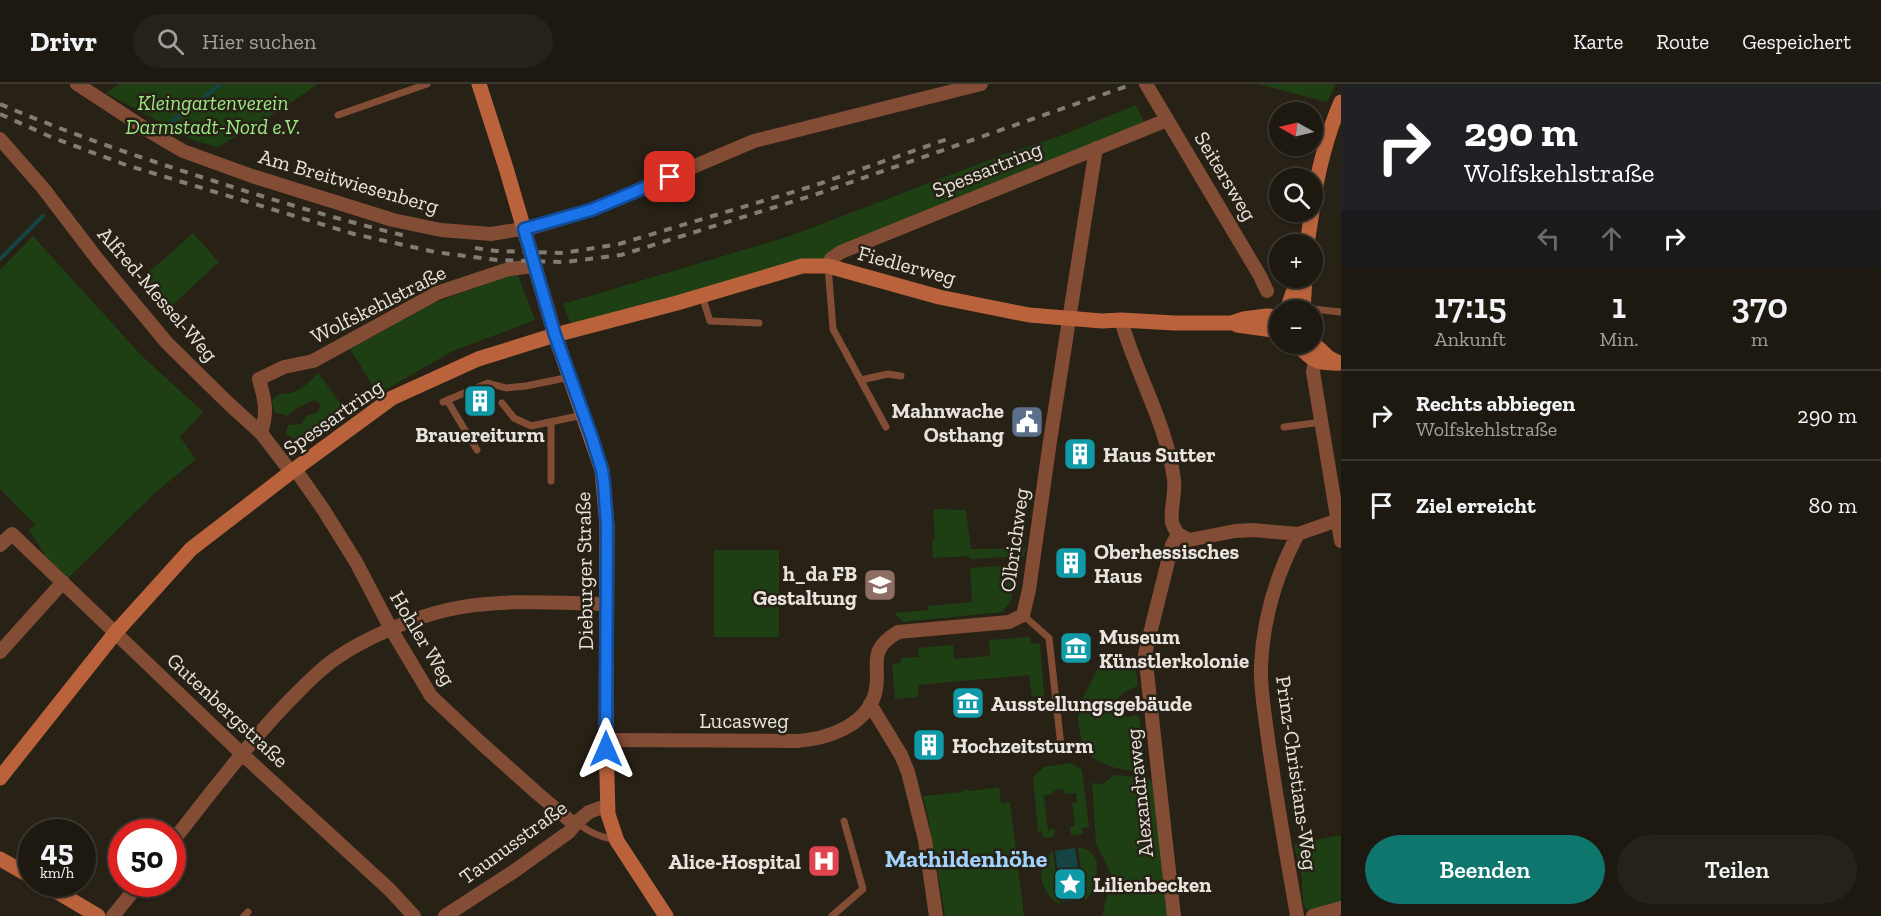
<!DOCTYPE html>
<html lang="de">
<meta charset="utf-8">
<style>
body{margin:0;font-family:"Zilla Slab",serif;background:#252219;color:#f1f3f6;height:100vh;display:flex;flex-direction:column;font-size:22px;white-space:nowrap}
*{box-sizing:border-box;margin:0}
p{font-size:20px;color:#a0a09f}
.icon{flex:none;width:33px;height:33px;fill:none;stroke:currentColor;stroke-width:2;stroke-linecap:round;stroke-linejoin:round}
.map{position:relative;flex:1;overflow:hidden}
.side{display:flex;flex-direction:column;background:#1d1910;width:540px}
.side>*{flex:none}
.guide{background:#202124;color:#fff;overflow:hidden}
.needle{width:39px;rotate:278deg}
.tools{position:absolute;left:1269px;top:18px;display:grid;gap:12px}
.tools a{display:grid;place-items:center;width:54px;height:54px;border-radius:50%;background:#1d1910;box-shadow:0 2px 4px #0004,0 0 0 2px #3b3830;font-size:30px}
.speed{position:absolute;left:18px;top:735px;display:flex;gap:12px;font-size:30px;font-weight:700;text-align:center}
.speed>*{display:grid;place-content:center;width:78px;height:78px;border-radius:50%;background:#1d1910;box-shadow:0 2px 4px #0004,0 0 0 2px #3b3830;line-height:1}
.speed small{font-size:15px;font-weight:400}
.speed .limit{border:9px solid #d22;background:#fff;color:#111}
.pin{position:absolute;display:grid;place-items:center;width:51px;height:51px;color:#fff;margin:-26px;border-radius:12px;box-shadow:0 3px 9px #0006}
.me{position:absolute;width:66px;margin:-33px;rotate:0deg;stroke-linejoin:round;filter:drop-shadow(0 0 4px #0008)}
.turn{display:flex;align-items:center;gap:21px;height:126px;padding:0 24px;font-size:27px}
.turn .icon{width:78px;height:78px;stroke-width:2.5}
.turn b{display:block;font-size:42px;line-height:51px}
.lanes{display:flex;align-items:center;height:57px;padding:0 24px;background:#0003;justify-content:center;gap:30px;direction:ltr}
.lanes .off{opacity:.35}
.eta{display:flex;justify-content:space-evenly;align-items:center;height:102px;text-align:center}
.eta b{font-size:36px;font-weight:600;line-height:42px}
.cta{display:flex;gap:12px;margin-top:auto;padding:12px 24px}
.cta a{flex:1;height:69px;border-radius:36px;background:#0f766e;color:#fff;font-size:24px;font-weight:600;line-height:69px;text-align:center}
.cta a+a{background:#252219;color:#f1f3f6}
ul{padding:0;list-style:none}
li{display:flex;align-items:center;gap:18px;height:90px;padding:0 24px;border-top:2px solid #3b3830}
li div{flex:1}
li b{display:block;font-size:22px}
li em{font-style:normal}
header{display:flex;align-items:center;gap:36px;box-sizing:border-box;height:84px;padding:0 30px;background:#1d1910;border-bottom:2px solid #3b3830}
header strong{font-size:28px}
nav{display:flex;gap:33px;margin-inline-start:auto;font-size:21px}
.search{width:420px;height:54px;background:#252219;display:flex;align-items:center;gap:15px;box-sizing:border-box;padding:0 21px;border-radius:33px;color:#a0a09f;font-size:22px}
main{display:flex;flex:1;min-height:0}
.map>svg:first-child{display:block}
.green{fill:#1e3f13}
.water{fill:#164445}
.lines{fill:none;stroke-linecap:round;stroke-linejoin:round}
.stream{stroke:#164445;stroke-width:4}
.lane{stroke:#834c35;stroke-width:7}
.street{stroke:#834c35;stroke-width:14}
.secondary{stroke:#b9623c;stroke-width:15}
.rail{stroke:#827d74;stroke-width:4;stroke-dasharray:8 8;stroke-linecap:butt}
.route-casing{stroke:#114b97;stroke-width:15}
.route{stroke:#1a73e8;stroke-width:10}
.labels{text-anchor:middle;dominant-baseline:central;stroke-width:5;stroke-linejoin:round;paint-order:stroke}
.park-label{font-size:21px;font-style:italic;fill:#9be985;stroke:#272116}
.street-label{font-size:21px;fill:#e8e4dd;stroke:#272116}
.poi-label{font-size:21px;font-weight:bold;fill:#e8e4dd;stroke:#272116;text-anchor:start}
.quarter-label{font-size:24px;font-weight:bold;fill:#a2d3ff;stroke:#272116}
</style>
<header>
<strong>Drivr</strong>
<div class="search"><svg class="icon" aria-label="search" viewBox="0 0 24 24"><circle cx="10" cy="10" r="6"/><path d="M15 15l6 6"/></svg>Hier suchen</div>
<nav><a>Karte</a><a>Route</a><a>Gespeichert</a></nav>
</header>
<main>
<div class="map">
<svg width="1341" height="832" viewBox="0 0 1341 832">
<rect width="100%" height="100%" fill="#272116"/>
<path class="green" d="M119 0H318L285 23 218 63 195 57 106 9Z
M1257 0H1336L1327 18Z
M1136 21 1147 44 841 168 802 182 573 239 570 238 563 220 790 152 1005 70 1060 52Z
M193 149 219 178 166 227 139 197Z
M33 152 141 271 203 328 180 353 196 375 154 410 68 494 47 474 29 446 35 441 0 405V186Z
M517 189 535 236 453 267 378 310 350 265 434 219Z
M318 289 347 328 315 351 304 350 294 355 286 349 288 341 301 340 306 332 317 329 321 321 314 316C304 322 295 323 287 332L274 328 272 316C280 308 280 311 290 309 302 306 310 297 318 289Z
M933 425 966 426 971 465 1026 464 1024 472 970 475 969 472 933 474 932 456 935 455Z
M714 466H779V553H714Z
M1018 481 1011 517 1002 528 903 538 894 529 928 526V522L972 518 970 484Z
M1030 553 1031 560 1040 559 1045 623H1041L1040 612 1032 613 1029 591 918 601V613L895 615 892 580 901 579V574L919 573 918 564 953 561 954 575 990 572 989 556Z
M1102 576 1135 578 1138 602C1125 607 1119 609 1115 623L1120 631 1128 633 1139 631 1146 687C1119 687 1105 683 1083 667L1078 634 1082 616Z
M1071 679 1082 686 1089 743 1082 744 1083 750 1071 751 1070 743 1075 742 1072 719 1077 718 1076 709 1065 710 1063 706 1057 705 1051 710 1044 712 1048 746 1055 745 1054 753 1043 754 1042 747 1038 748 1033 693 1044 683Z
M1114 691 1147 694 1152 697 1168 832H1102L1112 792 1096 759 1092 699 1102 700Z
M999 703 1001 719 1010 718 1024 832H945L928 732 923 712 961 708 966 705 971 707Z
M1341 751V818L1313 827 1307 826 1303 820 1302 795 1294 760Z
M1078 764C1106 764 1098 804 1085 817Z
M1053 767 1060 821C1040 809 1033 783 1053 767Z"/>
<path class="water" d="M1075 764 1082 815 1062 818 1055 767Z"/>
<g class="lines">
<path class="stream" d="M162 45 221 0
M0 175 43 132"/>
<path class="lane" d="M338 31 427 0
M828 182 833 245 886 343
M702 212 710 237 759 239
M1303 224 1341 228
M861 296 888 290 901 292
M447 316 477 366
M443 318 488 299 506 304 526 302 570 293
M502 319 514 334 531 342 583 331
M1284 343 1323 338
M551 397V338
M1023 531 1049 554 1061 662
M577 738C589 749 599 752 615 756
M244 832 248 828
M832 832 863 805 844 737"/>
<path class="street" d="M77 0 149 47 183 67 252 92 393 136 441 146 491 150 534 143 591 126 754 57 981 0
M1146 0 1260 192 1267 207
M0 55 43 104 98 176 167 259 228 319 261 349 291 388
M828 182 831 175 841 168 1167 36
M1121 236C1136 290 1167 340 1174 396 1176 409 1170 424 1172 438 1173 442 1176 447 1178 450
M1315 277 1313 288 1341 457
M261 349C268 327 265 317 259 295L284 283 313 277 437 209 509 185 535 182
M295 385 323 425 356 478 391 545 431 612 481 659 537 709 575 741
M1178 450 1189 456 1235 447 1253 446 1298 450 1338 436
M0 461 12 450 242 670 390 806 414 832
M0 568 63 498
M870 620 901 671 908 688 925 756 936 832
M606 656 797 657C826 655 863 643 874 613 884 583 863 569 898 548L1009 538 1023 531 1029 506 1050 357 1096 64
M172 758C211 709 248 659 291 615 305 601 319 586 335 575 365 554 412 534 447 526 495 514 556 519 606 520
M113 832 139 800
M445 832 513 788 569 748 577 738 589 728 608 721
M1174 832 1145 570 1172 461 1178 450
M1297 832C1287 773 1276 714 1268 655 1265 631 1260 606 1261 582 1263 535 1276 491 1298 450
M1313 832 1341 824"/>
<path class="secondary" d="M479 0 506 84 555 251 602 386 607 441 606 656 608 730 617 757 666 832
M1312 123C1318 87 1326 52 1341 18
M1307 160 1312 128
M1287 226 1298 194
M1303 226 1305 194
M1237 241 1280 247
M1312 258 1329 274 1339 279
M1297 260C1312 277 1318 280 1341 279
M0 694 116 548 191 465 291 388 392 314 478 275 555 251 677 219 802 182H828L939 213 1029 231 1102 237 1121 236 1175 239H1231L1243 235 1267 232 1280 233
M0 775 32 793
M44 800 98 832"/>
<path class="rail" d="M0 20C70 50 141 74 214 97 279 118 344 137 410 153
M0 30 51 53 126 81 354 150 435 168 497 176 565 178 621 171 817 110 1133 0
M475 164 496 167 563 169 619 160 813 102 953 53"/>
</g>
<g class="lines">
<defs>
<path id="route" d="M606 665 607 441 604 400 602 386 591 351 555 251 524 145 591 126 670 93"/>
</defs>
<use href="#route" class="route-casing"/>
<use href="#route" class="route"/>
</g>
<defs>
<symbol id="building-square" viewBox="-11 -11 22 22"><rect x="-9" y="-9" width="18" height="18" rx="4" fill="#0f9aa8" stroke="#272116"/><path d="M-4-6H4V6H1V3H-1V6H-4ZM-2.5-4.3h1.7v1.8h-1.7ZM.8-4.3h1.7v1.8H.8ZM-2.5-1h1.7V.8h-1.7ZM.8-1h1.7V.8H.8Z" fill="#fff"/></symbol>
<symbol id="civic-square" viewBox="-11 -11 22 22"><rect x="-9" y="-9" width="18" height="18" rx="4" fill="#5c6f8a" stroke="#272116"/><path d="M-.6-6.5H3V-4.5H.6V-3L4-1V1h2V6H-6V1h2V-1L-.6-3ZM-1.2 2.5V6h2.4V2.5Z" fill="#fff"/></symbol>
<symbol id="university-square" viewBox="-11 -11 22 22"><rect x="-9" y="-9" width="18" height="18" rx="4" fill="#8d6e63" stroke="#272116"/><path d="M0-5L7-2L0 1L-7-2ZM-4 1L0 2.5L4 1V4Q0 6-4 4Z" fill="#fff"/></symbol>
<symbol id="museum-square" viewBox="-11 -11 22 22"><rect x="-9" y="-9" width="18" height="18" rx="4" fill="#0f9aa8" stroke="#272116"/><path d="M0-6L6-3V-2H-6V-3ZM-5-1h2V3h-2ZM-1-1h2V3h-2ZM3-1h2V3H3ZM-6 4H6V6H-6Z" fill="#fff"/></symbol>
<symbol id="hospital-square" viewBox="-11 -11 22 22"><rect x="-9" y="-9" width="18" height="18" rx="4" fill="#e0444e" stroke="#272116"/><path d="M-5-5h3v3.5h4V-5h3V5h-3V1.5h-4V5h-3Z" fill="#fff"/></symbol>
<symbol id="sight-square" viewBox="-11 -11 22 22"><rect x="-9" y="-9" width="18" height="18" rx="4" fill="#0f9aa8" stroke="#272116"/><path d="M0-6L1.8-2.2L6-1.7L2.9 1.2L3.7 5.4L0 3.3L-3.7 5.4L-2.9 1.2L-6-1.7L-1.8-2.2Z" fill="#fff"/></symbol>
</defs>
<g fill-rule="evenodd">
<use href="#building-square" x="461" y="298" width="38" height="38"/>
<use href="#civic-square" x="1008" y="319" width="38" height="38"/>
<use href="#building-square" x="1061" y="351" width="38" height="38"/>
<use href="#building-square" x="1052" y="460" width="38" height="38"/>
<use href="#university-square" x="861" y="482" width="38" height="38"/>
<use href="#museum-square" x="1057" y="545" width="38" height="38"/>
<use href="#museum-square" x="949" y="600" width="38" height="38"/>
<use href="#building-square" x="910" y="642" width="38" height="38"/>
<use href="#hospital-square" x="805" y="758" width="38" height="38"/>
<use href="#sight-square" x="1051" y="781" width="38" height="38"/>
</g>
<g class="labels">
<g class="park-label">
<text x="213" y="18">Kleingartenverein<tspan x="213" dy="24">Darmstadt-Nord e.V.</tspan></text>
</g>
<g class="street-label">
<text transform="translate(987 85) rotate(-22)">Spessartring</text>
<text transform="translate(1226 92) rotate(59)">Seitersweg</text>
<text transform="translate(349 97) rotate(16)">Am Breitwiesenberg</text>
<text transform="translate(907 181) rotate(15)">Fiedlerweg</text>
<text transform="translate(158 210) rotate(49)">Alfred-Messel-Weg</text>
<text transform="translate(378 220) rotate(-27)">Wolfskehlstraße</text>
<text transform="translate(333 333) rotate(-35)">Spessartring</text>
<text transform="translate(1014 456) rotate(-82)">Olbrichweg</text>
<text transform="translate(584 487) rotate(-91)">Dieburger Straße</text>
<text transform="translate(423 554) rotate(59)">Hohler Weg</text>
<text transform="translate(228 626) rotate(43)">Gutenbergstraße</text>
<text x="744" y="636">Lucasweg</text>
<text transform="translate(1297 689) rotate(82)">Prinz-Christians-Weg</text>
<text transform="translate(1139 709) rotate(-96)">Alexandraweg</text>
<text transform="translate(513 758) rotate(-36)">Taunusstraße</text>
</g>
<g class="poi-label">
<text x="1004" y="326" text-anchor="end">Mahnwache<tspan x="1004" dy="24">Osthang</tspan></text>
<text x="480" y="350" text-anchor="middle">Brauereiturm</text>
<text x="1103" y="370">Haus Sutter</text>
<text x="1094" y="467">Oberhessisches<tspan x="1094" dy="24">Haus</tspan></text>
<text x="857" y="489" text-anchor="end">h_da FB<tspan x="857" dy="24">Gestaltung</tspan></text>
<text x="1099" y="552">Museum<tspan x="1099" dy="24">Künstlerkolonie</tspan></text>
<text x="991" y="619">Ausstellungsgebäude</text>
<text x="952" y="661">Hochzeitsturm</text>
<text x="801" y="777" text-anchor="end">Alice-Hospital</text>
<text x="1093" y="800">Lilienbecken</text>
</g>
<g class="quarter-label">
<text x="966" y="774">Mathildenhöhe</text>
</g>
</g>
</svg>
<div class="tools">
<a><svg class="needle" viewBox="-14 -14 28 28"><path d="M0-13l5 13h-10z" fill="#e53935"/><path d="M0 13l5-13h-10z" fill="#a0a09f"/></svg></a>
<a><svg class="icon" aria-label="search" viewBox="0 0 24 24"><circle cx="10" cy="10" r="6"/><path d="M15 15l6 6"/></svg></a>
<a>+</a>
<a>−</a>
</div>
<div class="speed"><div>45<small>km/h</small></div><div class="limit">50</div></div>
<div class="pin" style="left:670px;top:93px;background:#d93025"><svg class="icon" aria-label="arrive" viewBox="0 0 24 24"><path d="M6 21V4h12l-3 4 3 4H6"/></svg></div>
<svg class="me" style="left:606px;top:665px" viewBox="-20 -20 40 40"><path d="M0-17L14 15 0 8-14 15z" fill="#1a73e8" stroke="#fff" stroke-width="4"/></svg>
</div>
<section class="side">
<div class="guide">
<div class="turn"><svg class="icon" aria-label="right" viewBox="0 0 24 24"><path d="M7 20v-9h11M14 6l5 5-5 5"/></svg><div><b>290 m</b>Wolfskehlstraße</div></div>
<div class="lanes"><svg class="icon off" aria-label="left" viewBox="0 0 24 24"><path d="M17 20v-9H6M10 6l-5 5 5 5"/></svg><svg class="icon off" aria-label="ahead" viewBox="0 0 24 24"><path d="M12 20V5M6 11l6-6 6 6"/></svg><svg class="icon" aria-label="right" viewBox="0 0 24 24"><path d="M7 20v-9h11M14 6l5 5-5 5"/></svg></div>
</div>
<div class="eta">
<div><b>17:15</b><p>Ankunft</p></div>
<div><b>1</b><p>Min.</p></div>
<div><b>370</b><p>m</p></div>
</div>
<ul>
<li><svg class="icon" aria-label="right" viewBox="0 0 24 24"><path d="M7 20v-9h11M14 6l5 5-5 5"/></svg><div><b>Rechts abbiegen</b><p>Wolfskehlstraße</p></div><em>290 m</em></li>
<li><svg class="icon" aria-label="arrive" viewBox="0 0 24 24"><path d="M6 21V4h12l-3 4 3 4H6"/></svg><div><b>Ziel erreicht</b></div><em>80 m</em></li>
</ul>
<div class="cta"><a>Beenden</a><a>Teilen</a></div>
</section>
</main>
